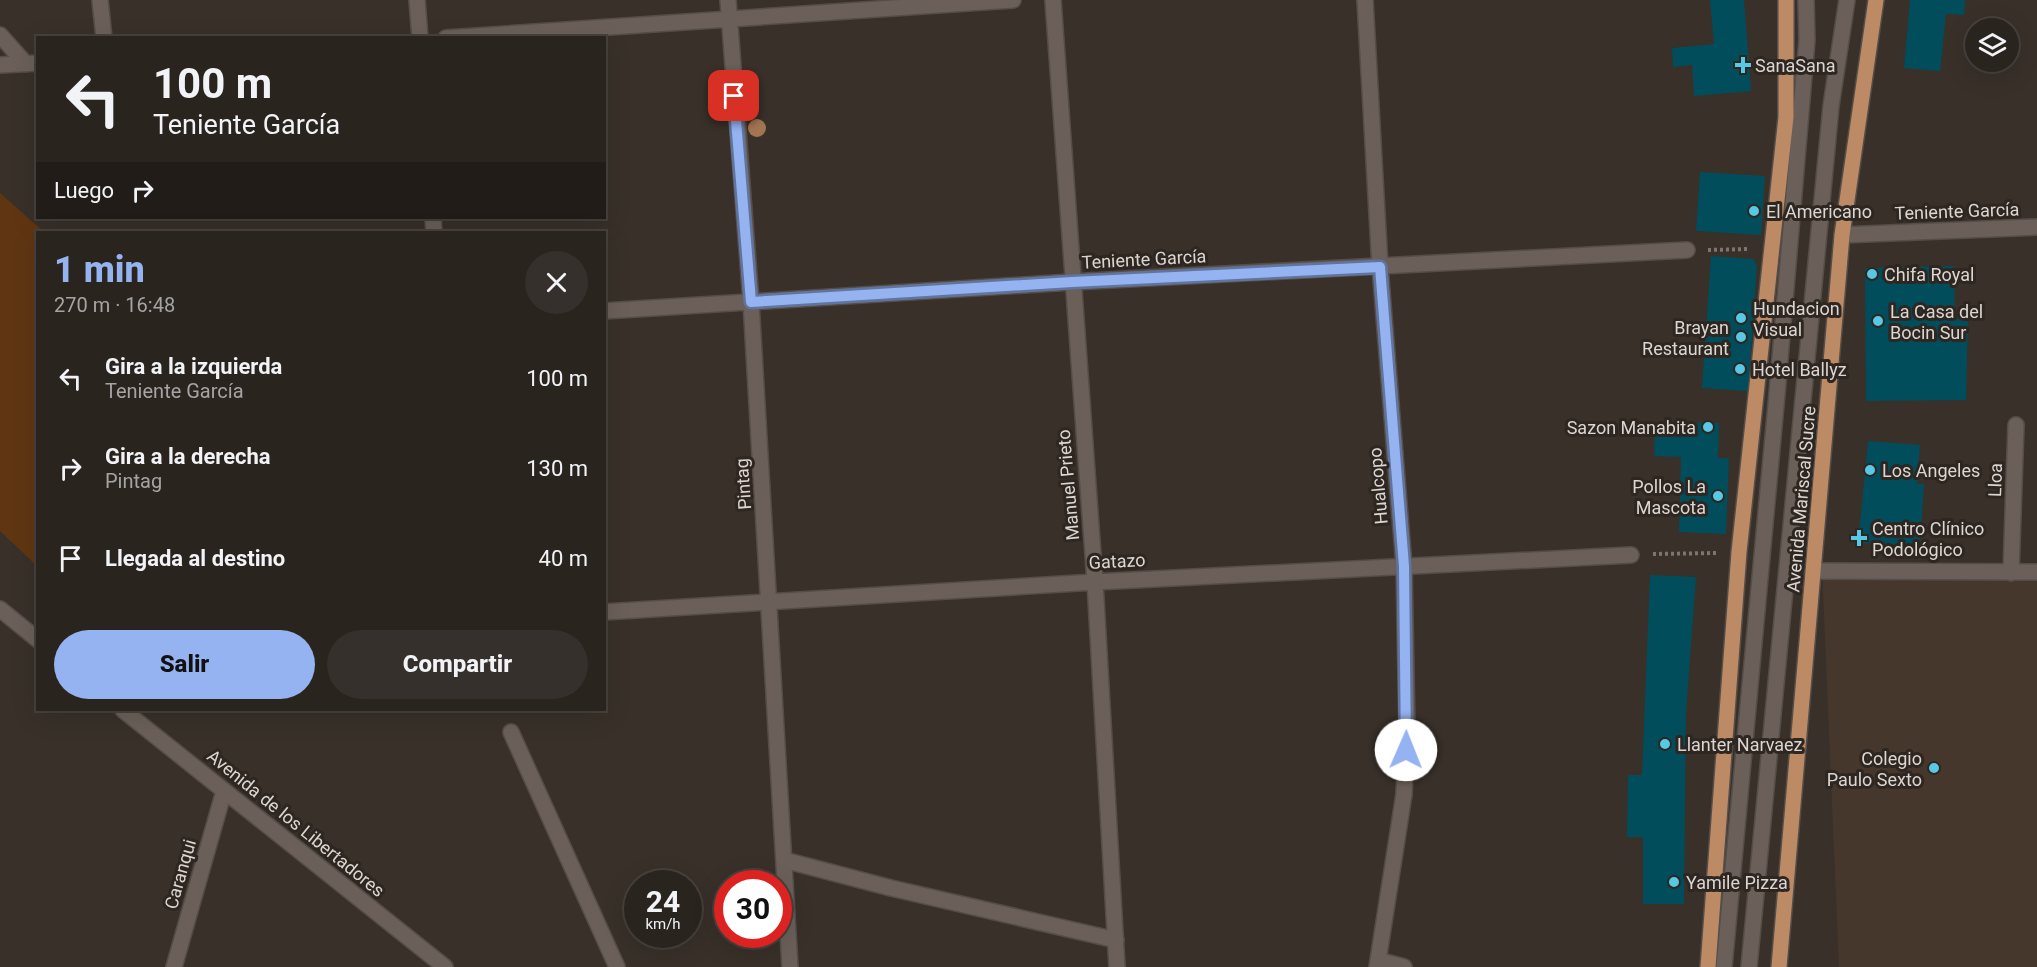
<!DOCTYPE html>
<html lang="es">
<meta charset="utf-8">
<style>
body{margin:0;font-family:Roboto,sans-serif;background:#36302c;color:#f1f3f6;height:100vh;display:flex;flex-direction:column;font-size:22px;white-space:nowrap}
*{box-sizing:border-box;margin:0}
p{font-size:20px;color:#a5a4a4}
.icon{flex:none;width:33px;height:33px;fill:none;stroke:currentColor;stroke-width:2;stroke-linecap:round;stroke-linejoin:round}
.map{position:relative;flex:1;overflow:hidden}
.sheet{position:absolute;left:36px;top:231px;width:570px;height:480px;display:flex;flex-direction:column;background:#2a241f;border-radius:0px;box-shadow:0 6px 24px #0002,0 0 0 2px #46413d}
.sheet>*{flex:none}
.top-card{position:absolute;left:36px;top:36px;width:570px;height:183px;border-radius:0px;box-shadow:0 6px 24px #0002,0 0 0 2px #46413d;background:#2a241f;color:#f1f3f6;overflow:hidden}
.controls{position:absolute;left:1965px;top:18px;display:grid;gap:12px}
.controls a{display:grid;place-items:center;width:54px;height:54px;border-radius:50%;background:#2a241f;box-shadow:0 6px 24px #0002,0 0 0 2px #46413d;font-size:30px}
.speed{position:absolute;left:624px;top:870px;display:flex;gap:12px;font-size:30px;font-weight:700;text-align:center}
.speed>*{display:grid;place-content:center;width:78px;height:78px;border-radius:50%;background:#2a241f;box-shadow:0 6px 24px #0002,0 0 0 2px #46413d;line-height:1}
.speed small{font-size:15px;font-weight:400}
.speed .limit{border:9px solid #d22;background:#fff;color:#111}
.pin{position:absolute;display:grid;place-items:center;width:51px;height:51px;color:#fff;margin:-26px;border-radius:12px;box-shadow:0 3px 9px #0006}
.me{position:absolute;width:66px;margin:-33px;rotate:1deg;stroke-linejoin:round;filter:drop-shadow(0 0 4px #0008)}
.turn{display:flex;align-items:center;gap:21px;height:126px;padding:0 18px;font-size:27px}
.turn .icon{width:78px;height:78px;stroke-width:2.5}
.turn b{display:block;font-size:42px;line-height:51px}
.then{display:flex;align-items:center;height:57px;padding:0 18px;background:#0003;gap:12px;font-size:22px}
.round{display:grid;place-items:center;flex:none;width:63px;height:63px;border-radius:32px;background:#36302c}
.summary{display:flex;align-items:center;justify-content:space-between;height:102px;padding:0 18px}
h1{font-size:36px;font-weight:800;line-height:45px;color:#95b2f1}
.action{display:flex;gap:12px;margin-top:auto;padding:12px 18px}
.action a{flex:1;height:69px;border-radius:36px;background:#95b2f1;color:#111;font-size:24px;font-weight:800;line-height:69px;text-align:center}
.action a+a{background:#36302c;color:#f1f3f6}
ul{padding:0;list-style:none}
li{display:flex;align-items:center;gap:18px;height:90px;padding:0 18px}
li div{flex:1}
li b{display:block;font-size:22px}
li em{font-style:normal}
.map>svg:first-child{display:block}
.built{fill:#46372d}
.green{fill:#603612}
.building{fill:#024d5c}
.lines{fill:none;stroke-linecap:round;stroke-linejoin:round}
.lane-casing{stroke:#554d48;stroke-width:18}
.street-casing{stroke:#554d48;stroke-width:18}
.secondary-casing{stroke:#554d48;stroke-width:18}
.primary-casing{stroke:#554d48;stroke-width:18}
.path{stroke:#7c7570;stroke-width:4;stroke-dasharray:3 3;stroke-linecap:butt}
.lane{stroke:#6a6059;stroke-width:15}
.street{stroke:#6a6059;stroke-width:15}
.secondary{stroke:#6a6059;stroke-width:15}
.primary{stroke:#bc8a64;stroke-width:15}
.tree{fill:#a37552}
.route-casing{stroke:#61749d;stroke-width:15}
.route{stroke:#95b2f1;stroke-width:10}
.poi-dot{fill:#59c8e4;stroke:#2e2620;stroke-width:2}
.labels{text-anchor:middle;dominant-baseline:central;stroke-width:6;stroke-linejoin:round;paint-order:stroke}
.poi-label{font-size:18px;fill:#dcd6d2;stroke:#2e2620;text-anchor:start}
.street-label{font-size:18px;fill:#dcd6d2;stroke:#2e2620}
</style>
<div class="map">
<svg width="2037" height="967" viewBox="0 0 2037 967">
<rect width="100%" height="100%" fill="#383029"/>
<path class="built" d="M1822 567 2037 568V967H1839Z"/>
<path class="green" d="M0 193 44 232H38L37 566 0 531Z"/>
<path class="building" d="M1710 0H1744L1751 91 1694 96 1692 65 1673 67 1672 48 1714 44Z
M1910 0H1965L1964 15 1946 14 1940 71 1904 68Z
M1700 172 1765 176 1761 235 1696 231Z
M1711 256 1754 259 1757 266 1748 391 1702 388Z
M1954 266 1955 319H1968L1966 400 1866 401 1865 268Z
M1655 422 1719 423 1718 458H1729L1726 534 1679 532 1681 457 1654 456Z
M1868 441 1920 445 1917 484H1924L1920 546 1858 543Z
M1650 575 1696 577 1686 713 1684 904H1643V837H1627L1628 775H1642Z"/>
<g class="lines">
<defs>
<path id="lane" d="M1724 967 1777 394 1807 40 1806 0
M1749 967 1831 106 1847 0"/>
<path id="street" d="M100 0 104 38
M417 0 420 38
M728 0 751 302 790 967
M1053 0 1095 582 1117 967
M1365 0 1380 267 1404 566 1407 728 1404 794 1377 967
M0 35 26 64
M446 38 1013 0
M0 65 38 63
M433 218 434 232
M1842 235 2037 227
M604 311 1072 282 1687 250
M1815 571 2037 572
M2011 573 2016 425
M604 612 1095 582 1631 555
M511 732 617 967
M784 860 891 888 1116 940
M1378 960 1404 967
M174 967 224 791"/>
<path id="secondary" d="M0 609 38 640
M123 710 445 967"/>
<path id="primary" d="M1708 967 1739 552 1786 117V0
M1779 967 1842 235 1876 0"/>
</defs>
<use href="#lane" class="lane-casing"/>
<use href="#street" class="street-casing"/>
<use href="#secondary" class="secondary-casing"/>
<use href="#primary" class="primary-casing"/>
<path class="path" d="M1708 250 1749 249
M1653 554 1717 553"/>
<use href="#lane" class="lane"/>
<use href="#street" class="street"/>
<use href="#secondary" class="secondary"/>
<use href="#primary" class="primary"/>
</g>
<circle class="tree" cx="757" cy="128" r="9"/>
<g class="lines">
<defs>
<path id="route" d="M734 96 751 302 1072 282 1380 267 1404 566 1406 750"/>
</defs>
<use href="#route" class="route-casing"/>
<use href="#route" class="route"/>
</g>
<g class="poi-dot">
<path d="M1740 56h6v6h6v6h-6v6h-6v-6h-6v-6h6z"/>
<circle cx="1754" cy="211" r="6"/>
<circle cx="1872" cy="274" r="6"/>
<circle cx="1741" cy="318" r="6"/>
<circle cx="1878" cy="321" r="6"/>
<circle cx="1741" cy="337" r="6"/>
<circle cx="1740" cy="369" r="6"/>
<circle cx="1708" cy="427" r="6"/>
<circle cx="1870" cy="470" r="6"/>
<circle cx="1718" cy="496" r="6"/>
<path d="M1856 529h6v6h6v6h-6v6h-6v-6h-6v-6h6z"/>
<circle cx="1665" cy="744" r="6"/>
<circle cx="1934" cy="768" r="6"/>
<circle cx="1674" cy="882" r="6"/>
</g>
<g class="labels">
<g class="poi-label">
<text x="1755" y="65">SanaSana</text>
<text x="1766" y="211">El Americano</text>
<text x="1884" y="274">Chifa Royal</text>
<text x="1753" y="308">Hundacion<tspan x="1753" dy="21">Visual</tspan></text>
<text x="1890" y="311">La Casa del<tspan x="1890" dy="21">Bocin Sur</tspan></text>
<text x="1729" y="327" text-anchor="end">Brayan<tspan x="1729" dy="21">Restaurant</tspan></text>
<text x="1752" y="369">Hotel Ballyz</text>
<text x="1696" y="427" text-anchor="end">Sazon Manabita</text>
<text x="1882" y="470">Los Angeles</text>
<text x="1706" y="486" text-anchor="end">Pollos La<tspan x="1706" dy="21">Mascota</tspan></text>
<text x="1872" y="528">Centro Clínico<tspan x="1872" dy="21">Podológico</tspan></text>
<text x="1677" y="744">Llanter Narvaez</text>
<text x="1922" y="758" text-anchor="end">Colegio<tspan x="1922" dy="21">Paulo Sexto</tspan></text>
<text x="1686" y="882">Yamile Pizza</text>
</g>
<g class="street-label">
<text transform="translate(1957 211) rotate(-2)">Teniente García</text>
<text transform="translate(1144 259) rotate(-3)">Teniente García</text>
<text transform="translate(1995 480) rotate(-88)">Lloa</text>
<text transform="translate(743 484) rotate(-94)">Pintag</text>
<text transform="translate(1068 485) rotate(-95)">Manuel Prieto</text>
<text transform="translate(1378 486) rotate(-95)">Hualcopo</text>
<text transform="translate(1801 499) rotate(-85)">Avenida Mariscal Sucre</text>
<text transform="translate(1117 561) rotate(-3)">Gatazo</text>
<text transform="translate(296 823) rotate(39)">Avenida de los Libertadores</text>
<text transform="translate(180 874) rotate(-74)">Caranqui</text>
</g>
</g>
</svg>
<div class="controls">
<a><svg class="icon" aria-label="layers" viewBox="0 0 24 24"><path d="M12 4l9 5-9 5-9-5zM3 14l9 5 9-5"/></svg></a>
</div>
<div class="speed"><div>24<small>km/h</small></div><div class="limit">30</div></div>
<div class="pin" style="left:734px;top:96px;background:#d93025"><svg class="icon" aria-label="arrive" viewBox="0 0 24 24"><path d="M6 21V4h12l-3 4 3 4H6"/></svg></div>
<svg class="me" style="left:1406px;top:750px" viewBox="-20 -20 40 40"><circle r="19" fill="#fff"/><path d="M0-13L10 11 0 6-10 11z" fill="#95b2f1"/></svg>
<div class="top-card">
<div class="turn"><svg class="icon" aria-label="left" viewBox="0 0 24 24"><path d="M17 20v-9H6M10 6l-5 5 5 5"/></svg><div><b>100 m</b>Teniente García</div></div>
<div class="then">Luego<svg class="icon" aria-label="right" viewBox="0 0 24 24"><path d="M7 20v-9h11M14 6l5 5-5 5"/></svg></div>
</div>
<section class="sheet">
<div class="summary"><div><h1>1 min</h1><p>270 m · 16:48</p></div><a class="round"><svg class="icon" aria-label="close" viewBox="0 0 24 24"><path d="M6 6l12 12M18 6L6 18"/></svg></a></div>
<ul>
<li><svg class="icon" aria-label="left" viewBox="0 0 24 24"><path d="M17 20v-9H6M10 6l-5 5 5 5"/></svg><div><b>Gira a la izquierda</b><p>Teniente García</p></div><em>100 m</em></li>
<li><svg class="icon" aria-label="right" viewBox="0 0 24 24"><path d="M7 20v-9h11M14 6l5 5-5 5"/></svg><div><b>Gira a la derecha</b><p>Pintag</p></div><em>130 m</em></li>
<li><svg class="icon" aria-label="arrive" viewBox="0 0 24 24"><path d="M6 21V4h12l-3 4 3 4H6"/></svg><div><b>Llegada al destino</b></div><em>40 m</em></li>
</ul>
<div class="action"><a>Salir</a><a>Compartir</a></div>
</section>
</div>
